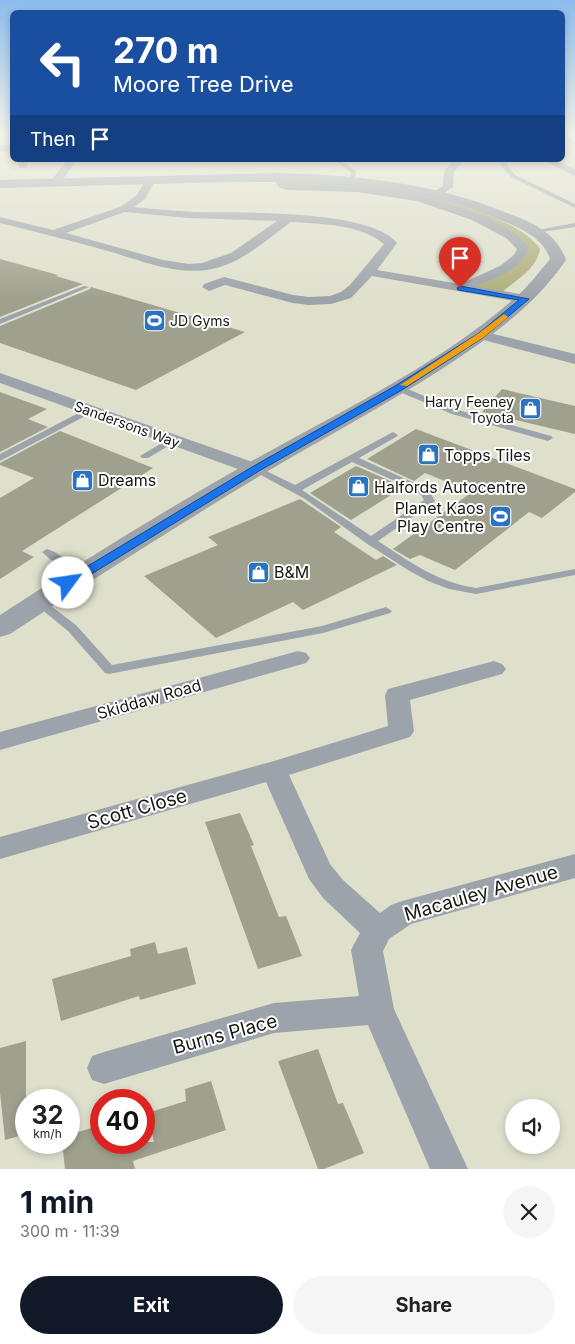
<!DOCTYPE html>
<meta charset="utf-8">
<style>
body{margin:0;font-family:Inter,sans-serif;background:#f6f6f6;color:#222;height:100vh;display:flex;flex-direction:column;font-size:19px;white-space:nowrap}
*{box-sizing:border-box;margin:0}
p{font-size:16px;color:#767676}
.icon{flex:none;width:28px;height:28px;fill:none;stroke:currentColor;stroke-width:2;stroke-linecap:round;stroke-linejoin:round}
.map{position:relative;height:1169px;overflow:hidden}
.sheet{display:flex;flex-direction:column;background:#fff;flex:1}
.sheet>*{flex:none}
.top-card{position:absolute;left:10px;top:10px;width:555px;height:152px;border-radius:8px;box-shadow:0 2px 8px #0003;background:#1a4fa0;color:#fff;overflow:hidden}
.controls{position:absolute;left:505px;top:1099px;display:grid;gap:10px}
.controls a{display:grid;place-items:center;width:55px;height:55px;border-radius:50%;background:#fff;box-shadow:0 2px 8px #0003;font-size:25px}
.speed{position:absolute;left:15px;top:1089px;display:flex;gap:10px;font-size:25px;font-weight:700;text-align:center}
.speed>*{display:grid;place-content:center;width:65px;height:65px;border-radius:50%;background:#fff;box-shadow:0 2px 8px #0003;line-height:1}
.speed small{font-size:12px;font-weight:400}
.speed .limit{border:8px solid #d22;background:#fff;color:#111}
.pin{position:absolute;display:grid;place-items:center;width:42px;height:42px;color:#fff;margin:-51px -21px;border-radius:50% 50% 50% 0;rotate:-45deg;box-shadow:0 0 5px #0007}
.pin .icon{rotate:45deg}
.me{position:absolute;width:55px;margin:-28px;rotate:59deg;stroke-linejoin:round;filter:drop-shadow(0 0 4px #0008)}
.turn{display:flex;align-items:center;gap:18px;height:105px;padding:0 20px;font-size:22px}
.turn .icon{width:65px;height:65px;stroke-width:2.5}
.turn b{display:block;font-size:35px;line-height:42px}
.then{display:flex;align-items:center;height:48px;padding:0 20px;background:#0003;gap:10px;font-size:19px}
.round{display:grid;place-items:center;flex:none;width:52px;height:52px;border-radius:26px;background:#f6f6f6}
.headline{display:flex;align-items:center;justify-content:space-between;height:85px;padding:0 20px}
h1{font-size:30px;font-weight:700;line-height:38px;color:#111827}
.action{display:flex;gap:10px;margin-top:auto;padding:10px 20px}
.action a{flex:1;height:58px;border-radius:30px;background:#111827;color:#fff;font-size:20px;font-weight:700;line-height:58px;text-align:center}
.action a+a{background:#f6f6f6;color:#222}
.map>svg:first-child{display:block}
.green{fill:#afaf7a}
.building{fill:#a0a08e}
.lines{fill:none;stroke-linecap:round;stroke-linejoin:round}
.service{fill:#9da3aa;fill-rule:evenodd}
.minor{fill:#9da3aa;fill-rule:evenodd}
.tertiary{fill:#9da3aa;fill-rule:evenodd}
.route{fill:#1a73e8;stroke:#114b97}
.slow{fill:#f59e0b}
.labels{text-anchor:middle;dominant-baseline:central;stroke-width:4;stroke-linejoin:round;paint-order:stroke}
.far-poi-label{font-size:14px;fill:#181811;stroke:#fff;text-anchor:start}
.far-street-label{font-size:14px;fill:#181811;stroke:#fff}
.poi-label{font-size:16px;fill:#181811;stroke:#fff;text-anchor:start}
.street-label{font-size:16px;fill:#181811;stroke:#fff}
.near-street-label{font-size:19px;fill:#181811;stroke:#fff}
</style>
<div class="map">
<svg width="575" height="1169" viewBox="0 0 575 1169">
<rect width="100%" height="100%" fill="#dfe0cc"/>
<path class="green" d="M279 181C302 182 325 181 348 183 393 188 515 210 540 249 537 269 516 280 502 292L467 285 509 266 523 249 471 215 385 193 300 188Z"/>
<path class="building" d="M0 259 58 275 56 276 83 284 0 317Z
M91 287 245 332 136 390 0 343V326L90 289Z
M502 389 575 406V434L482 412Z
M0 392 47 409 28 419 48 427 0 452Z
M416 429 575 489V492L542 518 529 512 455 570 420 555 410 559 393 549 472 492 425 473 414 481 367 459Z
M60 431 153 468 22 551 34 557 0 579V498L34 478 0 465V463Z
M356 466 404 487 351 520 310 493Z
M300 499 341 527 334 532 376 560 383 556 397 565 303 610 293 602 216 638 144 576 218 545 208 537Z
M240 813 254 845 251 846 279 917 286 916 302 956 258 969 205 822Z
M155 942 158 954 187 947 196 984 140 1000 139 996 61 1021 52 979 131 956 130 949Z
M26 1041V1134L5 1140 0 1093V1048Z
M318 1049 338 1104 343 1103 364 1153 324 1169H318L278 1061Z
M211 1081 226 1130 133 1161 135 1169H65L62 1142H69V1135L101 1125V1142H154L147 1113 186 1101 185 1089Z"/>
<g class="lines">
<path class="service" d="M562 137 575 142V145L562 140Z
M334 160H340L356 171 354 182 349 181 351 172Z
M502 160H508L507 165 515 175 575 204V208L511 177 501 165Z
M575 223V227L535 233 532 231Z
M84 286 89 287 0 324V319Z
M398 385 458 410 551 436 553 438 548 441 452 414 395 390 394 388Z
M90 407 93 408V412L0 461V454Z
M393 432 398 435 396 437 359 458 419 485 429 491 435 501 378 541C408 561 439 583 476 588L575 569V575L476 594 449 589 428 581 408 570 366 543 305 499 250 469 255 466 258 467 295 485ZM352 462 413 489 421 495 424 500 371 536 302 490Z
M172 437 175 438V442L148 458H142L140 456Z
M47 549C62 553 79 569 72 585H64L60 568 42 552Z
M39 599 43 600 76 625 112 665 322 626 386 607 392 611 390 613 323 633 109 674 105 673 68 631 35 604 33 602Z"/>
<path class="minor" d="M0 145H12V151H0Z
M18 160H28L27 168H19Z
M67 160H77L60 183H52L51 181Z
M454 160H464L454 172 453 187 439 196H431L430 194 443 186 444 171Z
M542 160H555L575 169V176Z
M277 174 281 175 289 184C306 186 322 184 339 185 389 188 441 196 487 218 503 226 519 233 529 249 518 271 497 278 475 286L525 295 532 299 525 303 372 276 351 298 331 304 309 305 293 303 225 285 209 291 202 287 204 284 224 277 293 295 309 297 330 296 341 292 350 285 384 244C361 224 321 224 291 222 269 238 246 259 220 267 180 279 142 260 104 250 70 240 35 232 0 223V217L53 230 120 207 137 195 147 177 151 176 156 179 145 199 134 207C155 209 175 211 196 212 239 213 370 209 397 243L377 270 460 284 500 266 514 255 517 249 506 238 472 220 417 201 357 192 287 190 279 187 272 177ZM125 212 188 218 277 221 231 253 202 263 189 264 163 260 66 233Z
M481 331 575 354V364L476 338 474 335 476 332Z
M0 373 261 465 264 469 261 473 255 474 249 473 0 383Z
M298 651 306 653 310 658 306 663 0 750V732Z
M494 661 502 664 506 669 502 674 410 700 414 731 410 737 289 775 330 864 343 880 380 913 391 905 402 901 575 854V878L411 924 389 939 383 951 394 1009 468 1169H430L368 1025 274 1033 104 1084 92 1080 87 1068 92 1056 104 1052 274 1003 359 996 351 950 360 933 323 898 309 879 266 782 0 859V837L274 761 388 726 385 695 388 689Z"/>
<path class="tertiary" d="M277 173C354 175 430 182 502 211 529 221 556 231 566 260 534 307 489 338 442 369 384 406 322 439 263 474 177 526 93 579 10 634L0 637V615C81 562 164 511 248 463 337 413 441 364 517 296 529 286 539 272 550 259 542 235 517 227 495 218 397 179 293 181 189 183 126 185 63 186 0 188V180Z"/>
</g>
<linearGradient id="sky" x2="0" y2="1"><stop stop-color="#8cbced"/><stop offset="0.45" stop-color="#f1f1e8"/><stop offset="1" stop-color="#f1f1e8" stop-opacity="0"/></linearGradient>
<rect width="575" height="299" fill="url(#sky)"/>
<path class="route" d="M460 286 529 299 484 337 402 390 259 471 72 586H63L62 583 63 581 252 467 395 386 479 333 519 300 458 290 457 288Z"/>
<path class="slow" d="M504 314 508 317 507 318 484 337 407 386 400 385 479 333Z"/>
<defs>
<symbol id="stadium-square" viewBox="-11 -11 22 22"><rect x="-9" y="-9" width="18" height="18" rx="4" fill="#2973c3" stroke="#fff"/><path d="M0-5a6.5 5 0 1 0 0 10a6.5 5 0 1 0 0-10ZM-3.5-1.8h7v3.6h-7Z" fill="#fff"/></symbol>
<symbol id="shop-square" viewBox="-11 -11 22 22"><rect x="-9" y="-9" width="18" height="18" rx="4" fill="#2973c3" stroke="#fff"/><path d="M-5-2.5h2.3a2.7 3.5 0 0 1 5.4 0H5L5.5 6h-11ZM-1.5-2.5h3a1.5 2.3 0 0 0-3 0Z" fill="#fff"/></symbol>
</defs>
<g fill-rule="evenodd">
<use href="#stadium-square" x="142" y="308" width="25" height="25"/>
<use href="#shop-square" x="518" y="396" width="25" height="25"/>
<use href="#shop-square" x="416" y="442" width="25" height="25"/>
<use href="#shop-square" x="70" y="468" width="25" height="25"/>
<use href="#shop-square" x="346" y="474" width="25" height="25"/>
<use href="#stadium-square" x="488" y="504" width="25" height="25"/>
<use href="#shop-square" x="246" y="560" width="25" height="25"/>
</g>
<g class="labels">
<g class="far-poi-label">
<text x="170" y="320">JD Gyms</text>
<text x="514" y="401" text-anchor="end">Harry Feeney<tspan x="514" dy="16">Toyota</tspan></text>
</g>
<g class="far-street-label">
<text transform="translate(127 424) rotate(20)">Sandersons Way</text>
</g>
<g class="poi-label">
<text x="444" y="455">Topps Tiles</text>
<text x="98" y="480">Dreams</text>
<text x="374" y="487">Halfords Autocentre</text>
<text x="484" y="508" text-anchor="end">Planet Kaos<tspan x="484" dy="18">Play Centre</tspan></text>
<text x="274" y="572">B&amp;M</text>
</g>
<g class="street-label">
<text transform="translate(149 699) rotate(-16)">Skiddaw Road</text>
</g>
<g class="near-street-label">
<text transform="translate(137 809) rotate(-16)">Scott Close</text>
<text transform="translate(481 893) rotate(-16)">Macauley Avenue</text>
<text transform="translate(225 1034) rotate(-15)">Burns Place</text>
</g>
</g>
</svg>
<div class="controls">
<a><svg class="icon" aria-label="sound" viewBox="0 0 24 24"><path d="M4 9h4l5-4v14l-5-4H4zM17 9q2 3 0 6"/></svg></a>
</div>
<div class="speed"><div>32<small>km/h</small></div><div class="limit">40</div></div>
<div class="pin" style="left:460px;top:288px;background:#d93025"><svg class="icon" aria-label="arrive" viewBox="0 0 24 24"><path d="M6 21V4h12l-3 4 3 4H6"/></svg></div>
<svg class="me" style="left:68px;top:583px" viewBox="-20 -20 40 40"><circle r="19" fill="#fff"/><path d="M0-13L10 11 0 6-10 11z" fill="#1a73e8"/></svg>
<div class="top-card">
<div class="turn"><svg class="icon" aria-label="left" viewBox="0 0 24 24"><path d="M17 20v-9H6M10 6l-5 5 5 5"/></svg><div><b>270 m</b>Moore Tree Drive</div></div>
<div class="then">Then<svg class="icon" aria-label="arrive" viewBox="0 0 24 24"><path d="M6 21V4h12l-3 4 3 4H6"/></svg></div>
</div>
</div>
<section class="sheet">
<div class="headline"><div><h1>1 min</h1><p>300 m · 11:39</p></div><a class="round"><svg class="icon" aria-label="close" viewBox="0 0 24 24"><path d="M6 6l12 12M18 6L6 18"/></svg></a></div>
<div class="action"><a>Exit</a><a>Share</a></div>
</section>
